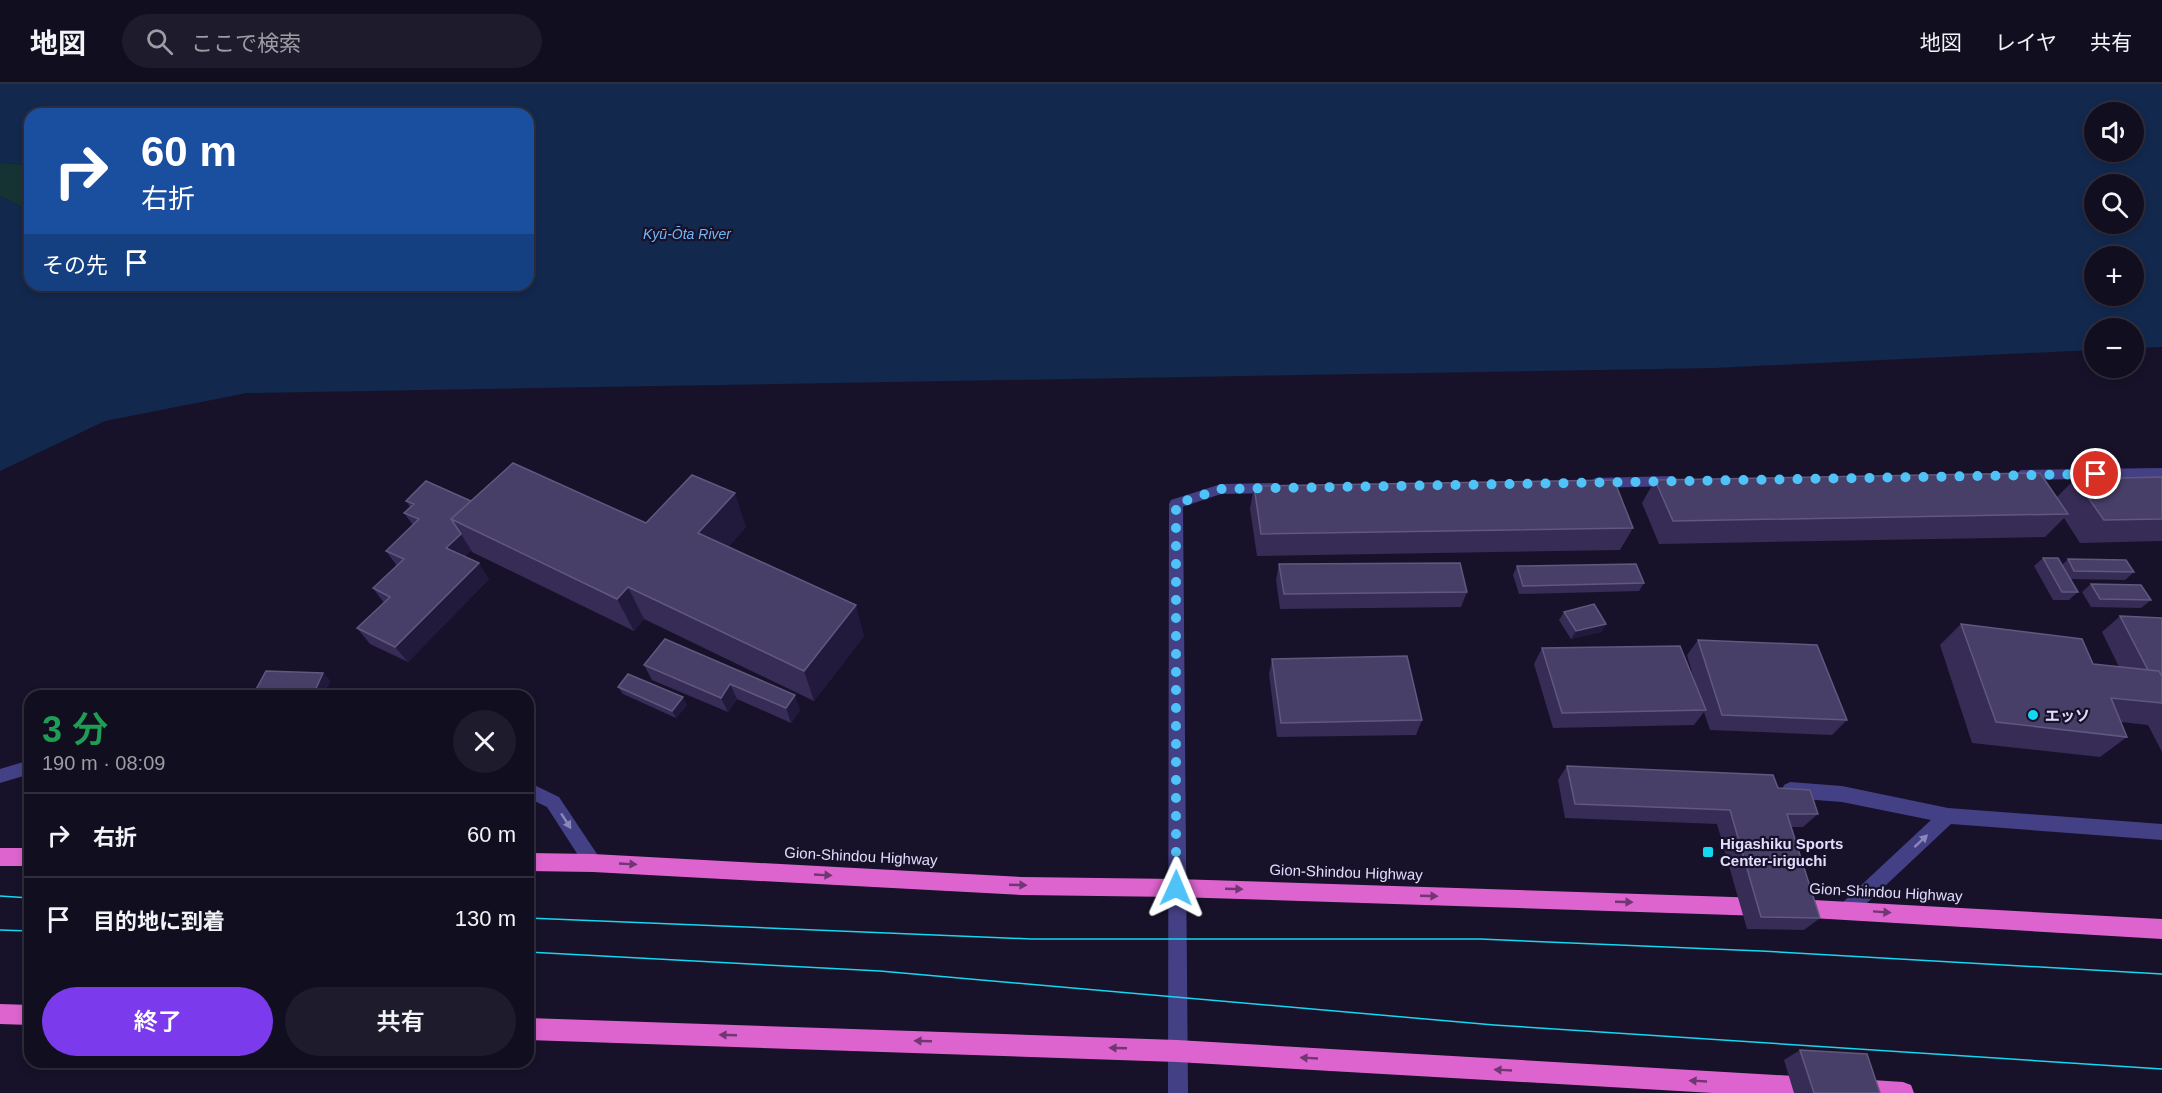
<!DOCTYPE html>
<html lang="ja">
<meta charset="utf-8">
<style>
body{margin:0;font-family:Helvetica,"Noto Sans JP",sans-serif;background:#1e1c2c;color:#f1f3f6;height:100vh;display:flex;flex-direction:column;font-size:22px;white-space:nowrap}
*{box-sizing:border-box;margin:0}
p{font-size:20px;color:#9c9ca4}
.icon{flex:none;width:33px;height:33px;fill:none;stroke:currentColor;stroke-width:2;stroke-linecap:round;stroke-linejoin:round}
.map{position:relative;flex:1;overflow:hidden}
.side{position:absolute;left:24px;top:606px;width:510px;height:378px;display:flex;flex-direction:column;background:#110e1f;border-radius:18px;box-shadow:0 3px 9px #0003,0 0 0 2px #302e3d}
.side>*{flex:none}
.guide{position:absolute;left:24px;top:24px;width:510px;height:183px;border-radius:18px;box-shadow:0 3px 9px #0003,0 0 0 2px #302e3d;background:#1a4fa0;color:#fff;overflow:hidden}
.tools{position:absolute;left:2084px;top:18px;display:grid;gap:12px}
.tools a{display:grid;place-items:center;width:60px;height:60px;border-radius:50%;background:#110e1f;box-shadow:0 3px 9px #0003,0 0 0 2px #302e3d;font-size:30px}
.pin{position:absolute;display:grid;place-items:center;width:51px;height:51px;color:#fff;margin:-26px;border:3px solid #fff;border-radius:50%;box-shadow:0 2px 6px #0007}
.me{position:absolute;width:66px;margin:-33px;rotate:1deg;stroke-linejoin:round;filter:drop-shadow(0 0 4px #0008)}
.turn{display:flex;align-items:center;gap:21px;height:126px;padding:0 18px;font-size:27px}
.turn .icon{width:78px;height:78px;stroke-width:2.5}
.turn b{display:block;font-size:42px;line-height:51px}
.then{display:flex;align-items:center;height:57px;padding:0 18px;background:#0003;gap:12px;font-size:22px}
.round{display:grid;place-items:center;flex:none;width:63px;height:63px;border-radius:32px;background:#1e1c2c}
.overview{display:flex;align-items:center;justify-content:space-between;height:102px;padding:0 18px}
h1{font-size:36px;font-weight:600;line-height:45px;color:#1e9e55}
.button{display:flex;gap:12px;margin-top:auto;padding:12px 18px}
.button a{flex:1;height:69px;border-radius:36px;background:#7c3aed;color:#fff;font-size:24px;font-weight:600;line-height:69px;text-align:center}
.button a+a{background:#1e1c2c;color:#f1f3f6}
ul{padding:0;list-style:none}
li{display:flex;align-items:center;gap:18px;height:84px;padding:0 18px;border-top:2px solid #302e3d}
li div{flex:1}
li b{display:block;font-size:22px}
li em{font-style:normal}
header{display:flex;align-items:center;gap:36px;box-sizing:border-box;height:84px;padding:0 30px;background:#110e1f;border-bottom:2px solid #302e3d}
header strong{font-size:28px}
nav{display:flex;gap:33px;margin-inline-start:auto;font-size:21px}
.search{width:420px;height:54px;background:#1e1c2c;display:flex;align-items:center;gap:15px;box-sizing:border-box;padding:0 21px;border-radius:33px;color:#9c9ca4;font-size:22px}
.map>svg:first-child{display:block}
.green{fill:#163333}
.water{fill:#12284d;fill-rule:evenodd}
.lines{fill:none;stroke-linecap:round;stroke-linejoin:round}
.minor{fill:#444085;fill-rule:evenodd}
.tertiary{fill:#444085;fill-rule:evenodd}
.trunk{fill:#dd64ce;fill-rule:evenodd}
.tram{stroke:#14d8f1;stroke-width:1.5}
.wall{fill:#362c56}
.shaded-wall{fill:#221a3c}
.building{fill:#483f68;stroke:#60587f;stroke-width:1.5}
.oneway{fill:#8b87bb}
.oneway2{fill:#703773}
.route{stroke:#4fc3f7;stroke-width:10;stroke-dasharray:0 18}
.poi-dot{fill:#14d8f1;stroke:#171229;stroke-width:2}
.labels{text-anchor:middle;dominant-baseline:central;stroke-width:4.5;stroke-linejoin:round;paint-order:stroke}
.far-water-label{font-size:14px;font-style:italic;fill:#71b7f7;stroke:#171229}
.poi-label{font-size:15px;font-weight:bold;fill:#e1ddfd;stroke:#171229;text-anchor:start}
.street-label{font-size:15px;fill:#e1ddfd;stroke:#171229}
</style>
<header>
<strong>地図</strong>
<div class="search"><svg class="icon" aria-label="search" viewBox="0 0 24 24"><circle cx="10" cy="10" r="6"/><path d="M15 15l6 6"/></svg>ここで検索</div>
<nav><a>地図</a><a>レイヤ</a><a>共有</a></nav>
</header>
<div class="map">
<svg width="2162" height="1009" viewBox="0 0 2162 1009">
<rect width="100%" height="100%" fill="#171229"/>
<path class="green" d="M0 79 30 81V127L0 112Z"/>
<path class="water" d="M0 0H2162V263L2133 264V244H2094V266L1714 284 247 309 105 337 0 387V112L30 127V201H528V30H30V81L0 79ZM2094 28H2133V68H2094ZM2094 100H2133V140H2094ZM2094 172H2133V212H2094Z"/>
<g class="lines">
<path class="minor" d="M2162 384V394L2021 396 2014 391 2021 386Z
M1673 392 1680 397 1673 402 1595 404 1588 399 1595 394Z
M1274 399 1281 404 1274 409 1221 410 1176 425 1169 420 1171 416 1221 400Z
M30 676V690L0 699V685Z
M528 698 559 713 599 773 602 779 599 785 593 787 587 785 547 723 528 714Z
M1790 698 1842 702 1948 724 2162 740V756L1951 740 1853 832 1847 835 1841 832 1838 826 1841 820 1931 736 1842 718 1790 714 1784 711 1782 706 1784 701Z"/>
<path class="tertiary" d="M1176 415 1183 420 1188 1009H1168L1169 420Z"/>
<path class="trunk" d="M0 764H30V782H0Z
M528 769 593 770 1022 793 1176 795 1763 814 1770 816 1773 823 1770 830 1763 832 1176 813 1022 811 593 788 528 787Z
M1795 815 2162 835V855L1795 833 1788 831 1785 824 1788 817Z
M0 920 30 921V941L0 940Z
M528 934 1177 956 1812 993 1820 996 1823 1004 1821 1009H1713L1177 978 528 956Z
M1856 995 1903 998 1911 1001 1914 1009H1846L1848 998Z"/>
<path class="tram" d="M0 812 30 814
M528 834 1031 855H1480L1761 867 2162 890
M0 846 30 847
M528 868 880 887 1494 941 2162 985"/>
</g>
<path class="wall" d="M2162 393V457L2080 459 2064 434 2045 453 1659 460 1642 419 1655 396 2057 413 2075 395Z
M1254 402 1633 444 1620 466 1257 472 1250 425Z
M406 417H471L646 439 746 443 728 463 864 552 814 617 644 535 634 547 472 468 471 466 465 472 489 495 408 578 370 560 357 544 384 519 373 504 397 482 386 467 413 441 404 429 410 423Z
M2043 474 2062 481 2068 475 2134 488 2125 496 2070 495 2078 508 2069 516H2053L2034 482Z
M1279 480 1467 508 1461 523 1280 525 1276 496Z
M1517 482 1644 499 1639 507 1519 510 1513 491Z
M2091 500 2151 516 2141 524 2091 523 2082 508Z
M1564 528 1606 540 1601 548 1571 555 1559 536Z
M2120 532 2162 534V668L2148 641 2121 638 2127 653 2100 673 1972 659 1940 561 1961 540 2093 580 2119 583 2102 548Z
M665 555 800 626 791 639 737 615 728 628 652 596 644 581Z
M1698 556 1847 636 1832 651 1710 646 1704 628 1694 641 1553 644 1534 580 1542 564 1698 608 1687 571Z
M1272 575 1422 636 1416 651 1277 653 1269 590Z
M323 589 330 597 323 612H258L254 609Z
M618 603 687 621 676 634 623 610Z
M1567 682 1778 704 1818 730 1803 743H1791L1820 834 1804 846 1747 845 1717 740 1565 734 1558 696Z
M1800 966 1880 1009H1794L1784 976Z"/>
<path class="shaded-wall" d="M735 409 746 443 711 482 698 449Z
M461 450 471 466 457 480 446 464Z
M479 479 489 495 408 578 395 563Z
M628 503 644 535 634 547 617 515Z
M856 521 864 552 814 617 804 587Z
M1606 540 1601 548 1571 555 1576 547Z
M323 589 330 597 323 612H314L313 611Z
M730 600 737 615 728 628 721 614Z
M795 611 800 626 791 639 786 624Z
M683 613 687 621 676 634 672 627Z"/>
<path class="building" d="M513 379 646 439 692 391 735 409 698 449 856 521 804 587 628 503 617 515 451 435Z
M2040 389 2068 430 1673 437 1655 396Z
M2162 393V435L2104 436 2075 395Z
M1614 396 1633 444 1261 450 1254 402Z
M426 397 471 417 451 435 461 450 446 464 479 479 395 563 357 544 390 513 373 504 404 475 386 467 419 435 404 429 414 420 406 417Z
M2043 474H2058L2078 508H2062Z
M2068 475 2126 476 2134 488 2074 487Z
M1460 479 1467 508 1284 510 1279 480Z
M1636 480 1644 499 1523 502 1517 482Z
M2091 500 2141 501 2151 516 2100 515Z
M1594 520 1606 540 1576 547 1564 528Z
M2120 532 2162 534V593L2159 587 2148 586Z
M1961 540 2082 555 2093 580 2159 587 2162 593V619L2111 614 2127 653 1996 638Z
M665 555 795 611 786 624 730 600 721 614 644 581Z
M1698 556 1817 561 1847 636 1722 631Z
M1680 562 1706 626 1562 629 1542 564Z
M1407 572 1422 636 1281 639 1272 575Z
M266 587 323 589 313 611 254 609Z
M628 590 683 613 672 627 618 603Z
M1567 682 1773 691 1778 704 1810 706 1818 730H1787L1820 834 1761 833 1730 726 1575 720Z
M1800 966 1867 970 1880 1009H1814Z"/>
<defs><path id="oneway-solid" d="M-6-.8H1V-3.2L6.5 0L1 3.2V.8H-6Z" transform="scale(1.5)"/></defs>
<g class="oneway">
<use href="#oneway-solid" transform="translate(566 737) rotate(57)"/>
<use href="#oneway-solid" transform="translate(1921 757) rotate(-43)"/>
</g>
<g class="oneway2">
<use href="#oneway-solid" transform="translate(628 780) rotate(3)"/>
<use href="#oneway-solid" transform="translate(823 791) rotate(3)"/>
<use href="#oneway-solid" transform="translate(1018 801) rotate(2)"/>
<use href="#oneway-solid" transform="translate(1234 805) rotate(2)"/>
<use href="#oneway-solid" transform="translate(1429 812) rotate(2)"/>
<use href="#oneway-solid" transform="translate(1624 818) rotate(2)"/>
<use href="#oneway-solid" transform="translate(1882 828) rotate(4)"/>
<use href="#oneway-solid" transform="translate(728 951) rotate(-178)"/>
<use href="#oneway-solid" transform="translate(923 957) rotate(-178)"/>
<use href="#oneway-solid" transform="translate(1118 964) rotate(-178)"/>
<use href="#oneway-solid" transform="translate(1309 974) rotate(-177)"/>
<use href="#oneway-solid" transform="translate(1503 986) rotate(-177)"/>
<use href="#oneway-solid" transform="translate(1698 997) rotate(-177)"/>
</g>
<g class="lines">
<path class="route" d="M1176 804V420L1221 405 2096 390"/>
</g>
<g class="poi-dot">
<circle cx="2033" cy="631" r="6"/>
<rect x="1702" y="762" width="12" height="12" rx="3"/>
</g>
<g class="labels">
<g class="far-water-label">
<text x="687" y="150">Kyū-Ōta River</text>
</g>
<g class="poi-label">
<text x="2045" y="631">エッソ</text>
<text x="1720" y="759">Higashiku Sports<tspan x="1720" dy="17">Center-iriguchi</tspan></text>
</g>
<g class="street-label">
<text transform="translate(861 772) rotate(3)">Gion-Shindou Highway</text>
<text transform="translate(1346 788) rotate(2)">Gion-Shindou Highway</text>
<text transform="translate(1886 808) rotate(3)">Gion-Shindou Highway</text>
</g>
</g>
</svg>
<div class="tools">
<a><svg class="icon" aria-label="sound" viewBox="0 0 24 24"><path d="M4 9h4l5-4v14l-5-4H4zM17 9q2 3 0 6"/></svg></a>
<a><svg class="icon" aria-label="search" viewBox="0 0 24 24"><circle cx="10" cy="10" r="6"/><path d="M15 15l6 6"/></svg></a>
<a>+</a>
<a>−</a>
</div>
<div class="pin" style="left:2096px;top:390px;background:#d93025"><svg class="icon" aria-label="arrive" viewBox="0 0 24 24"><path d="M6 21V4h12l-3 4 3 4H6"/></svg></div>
<svg class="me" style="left:1176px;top:804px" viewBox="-20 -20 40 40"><path d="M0-17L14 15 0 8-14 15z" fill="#4fc3f7" stroke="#fff" stroke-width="4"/></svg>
<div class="guide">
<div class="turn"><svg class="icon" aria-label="right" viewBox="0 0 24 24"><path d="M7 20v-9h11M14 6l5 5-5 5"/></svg><div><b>60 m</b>右折</div></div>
<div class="then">その先<svg class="icon" aria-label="arrive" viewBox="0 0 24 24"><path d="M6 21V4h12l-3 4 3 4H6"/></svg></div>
</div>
<section class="side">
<div class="overview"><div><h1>3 分</h1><p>190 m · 08:09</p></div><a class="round"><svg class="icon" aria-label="close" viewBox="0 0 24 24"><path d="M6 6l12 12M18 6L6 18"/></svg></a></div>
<ul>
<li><svg class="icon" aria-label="right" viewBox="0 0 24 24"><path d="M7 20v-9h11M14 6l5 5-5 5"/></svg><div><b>右折</b></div><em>60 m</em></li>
<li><svg class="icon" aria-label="arrive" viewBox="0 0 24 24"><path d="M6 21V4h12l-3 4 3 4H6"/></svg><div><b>目的地に到着</b></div><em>130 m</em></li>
</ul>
<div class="button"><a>終了</a><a>共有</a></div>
</section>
</div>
